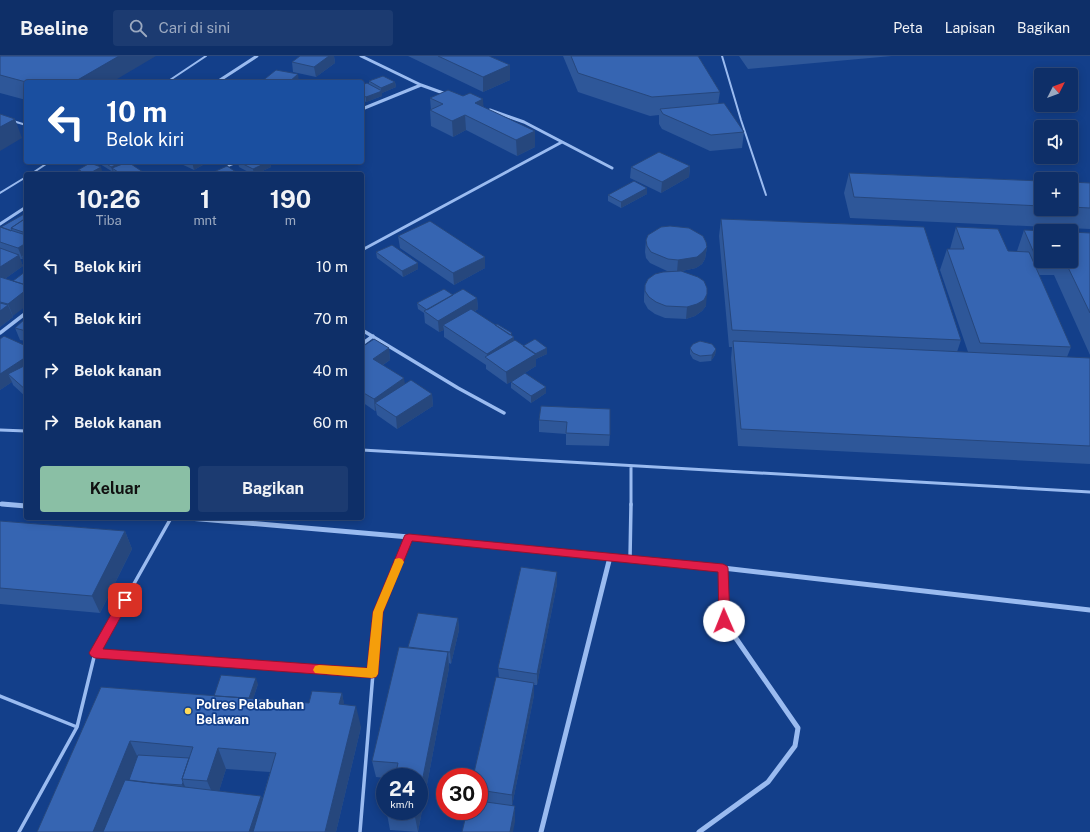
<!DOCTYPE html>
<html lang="id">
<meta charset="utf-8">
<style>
body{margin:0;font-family:"Public Sans",sans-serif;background:#1c3b71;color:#f1f3f6;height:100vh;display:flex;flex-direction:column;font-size:15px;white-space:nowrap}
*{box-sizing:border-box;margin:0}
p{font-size:13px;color:#9ba9c0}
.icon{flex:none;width:22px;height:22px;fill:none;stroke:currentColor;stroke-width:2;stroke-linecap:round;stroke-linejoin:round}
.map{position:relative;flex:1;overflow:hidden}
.details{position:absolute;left:24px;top:116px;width:340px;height:348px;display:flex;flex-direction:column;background:#0e2f68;border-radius:4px;box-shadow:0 2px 10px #0003,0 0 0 1px #2e4a7c}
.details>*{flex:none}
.guide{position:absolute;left:24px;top:24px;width:340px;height:84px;border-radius:4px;box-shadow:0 2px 10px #0003,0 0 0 1px #2e4a7c;background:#1a4fa0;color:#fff;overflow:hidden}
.needle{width:26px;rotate:48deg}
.tools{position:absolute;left:1034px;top:12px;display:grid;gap:8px}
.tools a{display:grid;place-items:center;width:44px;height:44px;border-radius:4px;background:#0e2f68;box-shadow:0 2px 10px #0003,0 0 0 1px #2e4a7c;font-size:20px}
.speed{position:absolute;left:376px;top:712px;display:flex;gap:8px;font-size:20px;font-weight:700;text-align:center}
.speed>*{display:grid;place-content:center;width:52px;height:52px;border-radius:50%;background:#0e2f68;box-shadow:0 2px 10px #0003,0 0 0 1px #2e4a7c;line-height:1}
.speed small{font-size:10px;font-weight:400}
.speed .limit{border:6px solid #d22;background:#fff;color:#111}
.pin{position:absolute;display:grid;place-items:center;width:34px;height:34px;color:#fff;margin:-17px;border-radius:8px;box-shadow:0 2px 6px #0006}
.me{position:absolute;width:44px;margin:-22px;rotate:359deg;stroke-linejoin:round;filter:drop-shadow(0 0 3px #0008)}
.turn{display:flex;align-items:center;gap:14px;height:84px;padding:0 16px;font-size:18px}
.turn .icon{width:52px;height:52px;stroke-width:2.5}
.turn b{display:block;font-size:28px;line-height:34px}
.eta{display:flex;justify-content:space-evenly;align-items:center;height:68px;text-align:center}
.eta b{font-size:24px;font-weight:700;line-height:28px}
.primary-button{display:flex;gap:8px;margin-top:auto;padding:8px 16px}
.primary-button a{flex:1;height:46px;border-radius:4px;background:#8abfa5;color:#111;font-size:16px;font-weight:700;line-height:46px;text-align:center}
.primary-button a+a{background:#1c3b71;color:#f1f3f6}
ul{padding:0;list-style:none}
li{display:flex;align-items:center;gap:12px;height:52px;padding:0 16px}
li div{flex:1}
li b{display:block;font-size:15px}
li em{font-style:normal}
header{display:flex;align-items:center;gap:24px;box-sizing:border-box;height:56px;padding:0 20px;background:#0e2f68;border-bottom:1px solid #2e4a7c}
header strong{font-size:19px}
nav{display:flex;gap:22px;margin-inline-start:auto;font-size:14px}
.search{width:280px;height:36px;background:#1c3b71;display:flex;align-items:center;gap:10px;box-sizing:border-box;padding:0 14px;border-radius:4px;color:#9ba9c0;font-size:15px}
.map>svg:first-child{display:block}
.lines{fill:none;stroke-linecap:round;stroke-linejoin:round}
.lane-far2{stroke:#9abbf0;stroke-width:2}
.lane-far1{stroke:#9abbf0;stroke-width:3}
.lane{stroke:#9abbf0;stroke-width:3.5}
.street-far2{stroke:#9abbf0;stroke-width:3}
.street-far1{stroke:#9abbf0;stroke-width:3.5}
.street{stroke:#9abbf0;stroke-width:5}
.wall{fill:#2e5799;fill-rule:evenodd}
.shaded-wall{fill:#26477d}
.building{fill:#3665b2;stroke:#26477d}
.route{fill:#e11d48;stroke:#92132f}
.slow{fill:#f59e0b}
.poi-dot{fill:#ffda59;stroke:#133f8a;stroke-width:1.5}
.labels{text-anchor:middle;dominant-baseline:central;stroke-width:3.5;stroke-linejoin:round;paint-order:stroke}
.near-poi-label{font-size:13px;font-weight:bold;fill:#fff;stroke:#133f8a;text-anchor:start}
</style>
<header>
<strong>Beeline</strong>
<div class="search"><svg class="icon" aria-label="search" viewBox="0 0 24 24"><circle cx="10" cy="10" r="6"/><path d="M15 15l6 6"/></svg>Cari di sini</div>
<nav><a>Peta</a><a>Lapisan</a><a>Bagikan</a></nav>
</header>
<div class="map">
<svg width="1090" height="776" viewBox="0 0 1090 776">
<rect width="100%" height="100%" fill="#133f8a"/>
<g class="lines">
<path class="lane-far2" d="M722 0 741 64 766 139
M167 26 206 0
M13 65 26 69
M31 118 49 106
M0 137 26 121"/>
<path class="lane-far1" d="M0 374 26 375
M362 394 1090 436
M631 449V410"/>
<path class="lane" d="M630 503 631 448
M95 597 373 618
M0 640 77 671
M19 776 77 671 95 597 171 462
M360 776 378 556 409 481"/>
<path class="street-far2" d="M361 0 421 29 446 38
M217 26 257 0
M362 53 421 29
M490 54 524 66 612 112
M229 109 236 106
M0 168 26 151
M362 194 562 86"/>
<path class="street-far1" d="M362 274 458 332 504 357
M0 277 26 257
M362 288 373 280
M0 448 15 449"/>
<path class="street" d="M2 448 26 450
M189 462 409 481 723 512 1090 554
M541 776 610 501
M699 776 768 726 795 690 798 672 724 565 723 512"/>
</g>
<path class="wall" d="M0 0 26 26V44L0 37Z
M300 0H334L335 7 316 21 293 16 292 6Z
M408 0H489L510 9V24L483 36Z
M563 0H698L720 36 718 48 744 76 742 92 710 95 662 73 659 68V59L650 60 578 36Z
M739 0H892L748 13Z
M369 25 395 26 396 31 382 37V40L366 46 362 44V29L369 28Z
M430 42 483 50 535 91 517 100 466 74 453 81 431 70 430 54H431Z
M99 106H123V108L146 118H115L114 116H113L100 108Z
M177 106H208L194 114Z
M238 106H270L271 111 256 118H252L239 111Z
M690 110 689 121 661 137 630 122 631 111Z
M849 117 1041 125V153H1071V126L1090 127V173L850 162 844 137Z
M647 138 621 152 608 145V139Z
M26 157V210L23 203H20L23 210 6 222 13 260 12 259 13 261 0 271V171H1Z
M721 163 961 284 957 296H968L940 214 947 193H950L956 171 1008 195H1017L1024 174 1041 175V205H1071L1090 177V299L1054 219H1039L1071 291 1067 301 1090 302V408L738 390 731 303 732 291H729L719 180Z
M398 180 485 201V212L454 229 400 192Z
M646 184 707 191 705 203 702 208 696 212 682 215 706 250 702 255 695 260 686 263 665 262 655 258 648 253 644 246V240L645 229 672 215H667L650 207 646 202 645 196Z
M376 196 418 207V213L403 221 377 202Z
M453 239 477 242 478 253 474 256 512 281 514 285 523 290 547 292V298L536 303V310L507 328 486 313V309L444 281V274L439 276 425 267 424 257 418 253 417 247Z
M26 262V285L20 284 15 272Z
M0 283 26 290V341L13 329 12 326 0 334Z
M362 291 389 292 390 304 383 309 405 328 432 338 433 350 397 373 377 359 376 354 375 355 362 346Z
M690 292 716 293 715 299 711 305 700 306 693 303 690 298Z
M511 326 546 337 531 347 511 332Z
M541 350 610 379 609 390 566 389V378L539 376V364Z
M0 465 125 475 132 493 100 557 0 548Z
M557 516V528L537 629H534V639L512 750H515V766L479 755V721L499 622 498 612Z
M458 562 459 574 451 608 449 607V612L418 776 390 774 387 758 419 721H385V722L376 721 372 705 408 592V591Z
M258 628 253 643 309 647 342 637 344 649 361 671 336 776H37L101 631 214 640ZM226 713 270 716 262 744 261 740 219 735Z"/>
<path class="shaded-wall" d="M119 0H156L112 26H74Z
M329 0H334L335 7 316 21 314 11Z
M510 9V24L483 36V21Z
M298 18 299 26H289Z
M395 26 396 31 382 37V40L366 46V41L381 35V32Z
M483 43 484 58 475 47Z
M465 59 466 74 453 81 452 65Z
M15 63 22 82 0 95V71Z
M535 75V91L517 100 516 84Z
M123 106 125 111 112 112 114 116H113L111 111Z
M192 106H208L194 114Z
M268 106H270L271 111 256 118H254L253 113Z
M690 110 689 121 661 137 662 126Z
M101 111 103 118H93L92 116Z
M647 132V138L621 152V146Z
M26 187V201L22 199 23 203V204L18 192Z
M707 191 705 203 702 208 696 212 677 216 678 204Z
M19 199 23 210 2 225 0 221V211Z
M485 201V212L454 229 453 217Z
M418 207V213L403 221 402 215Z
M26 234V250L13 260 8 248Z
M707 238 706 250 702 255 695 260 686 263 687 251Z
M477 242 478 253 447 272 443 269 444 274 439 276 438 265Z
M8 249 13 261 0 271V255Z
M512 277V282L514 281V293L487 303V298L507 281Z
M389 292 390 304 375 314 373 303Z
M547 292V298L536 303V310L507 328 506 316 533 299Z
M716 293 715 299 711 305 712 299Z
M26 301V316L8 318 12 326 0 334V318Z
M404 322 406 334 375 347 376 354 375 355 374 343Z
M546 331V337L531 347V340Z
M432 338 433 350 397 373 396 361Z
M125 475 132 493 100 557 92 540Z
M557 516V528L537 629V618Z
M458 562 459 574 451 608 450 596Z
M448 596 449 612 418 776 415 761 416 755H419V741Z
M256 622 258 628 247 661 245 655Z
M534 627V639L512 750V739Z
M342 637 346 658 339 648Z
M356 650 361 671 336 776H325Z
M130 685 140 706 113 776H93Z
M218 692 226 713 216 745 207 725Z
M183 726 188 737V740L182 729Z
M261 740 267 756 260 776H249Z
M515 750V766L513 776H510Z"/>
<path class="building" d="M0 0H119L74 26H26L0 19Z
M300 0H329L314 11 292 6Z
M438 0H489L510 9 483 21Z
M571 0H698L720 36 652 41 578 17Z
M276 14 298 18 289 26H261Z
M383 20 395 26 381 32 369 25Z
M367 27 382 35 366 41 362 39V29Z
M448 34 463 40 470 37 483 43 475 47 535 75 516 84 465 59 452 65 430 54 443 48 430 42Z
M724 47 744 76 711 79 663 58 660 53Z
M0 58 15 63 0 71Z
M659 96 690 110 662 126 631 111Z
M104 106H122L111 111Z
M128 106 146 118H121L112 112Z
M239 106H268L253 113Z
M90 107 101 111 92 116 96 118H76L81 115 78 114Z
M227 110 239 118H209Z
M849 117 1041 125V150L854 141Z
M634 125 647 132 621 146 608 139Z
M1071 126 1090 127V152L1071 151Z
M26 157V162L11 172 12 174 11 175 1 171Z
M26 162V177L11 172Z
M721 163 924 171 961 284 732 274Z
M430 165 485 201 453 217 398 180Z
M670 170 689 172 703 180 706 186 707 191 703 196 697 201 678 204 668 203 651 196 647 190 646 184 648 179 661 171Z
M0 171 26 179V187L18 192 0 186Z
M956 171 998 173 1008 195 1029 196 1071 291 980 287 947 193H964Z
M1024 174 1045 175H1041V197H1034Z
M1071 176 1090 177V257L1065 205H1071Z
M392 189 418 207 402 215 376 196Z
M0 192 19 199 0 211Z
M26 196V201L22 199Z
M26 215V229L13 225Z
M681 215 698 221 704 225 707 232V238L704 244 697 248 687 251 666 250 656 246 649 241 645 235V229L648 223 655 218 663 216Z
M0 221 26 229V234L8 248 0 246Z
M444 233 453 239 427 254 417 247Z
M463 233 477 242 438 265 424 255Z
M0 247 8 249 0 255Z
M471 253 514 281 487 298 443 269Z
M26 262V275L15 272Z
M497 268 512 277 510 279 495 269Z
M4 280 26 290V301L0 318V283Z
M374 283 389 292 373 303 404 322 374 343 362 336V291Z
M535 283 547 292 535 298 523 290Z
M515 284 536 298 506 316 485 301Z
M700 285 712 288 716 293 712 299 700 300 693 297 690 292 693 288Z
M733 285 1090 302V390L741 373Z
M26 309V334L8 318Z
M525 317 546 331 531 340 511 326Z
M411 324 432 338 396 361 375 347Z
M541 350 610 353V379L566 377 567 366 539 364Z
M0 465 125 475 92 540 0 532Z
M521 511 557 516 537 618 498 612Z
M418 557 458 562 450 596 408 591Z
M399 591 448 596 419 741V721H395L398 707 372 705Z
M221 619 256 622 249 642 214 640Z
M496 621 534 627 512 739 479 734V721H473Z
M101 631 309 647 312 635 342 637 339 648 356 650 325 776H253L276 697 218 692 207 725 182 723 193 691 130 685 93 776H37Z
M138 699 189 702 182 723 183 726 182 729 153 727 129 724Z
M125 724 261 740 249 776H103Z
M479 745 515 750 510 776H462L467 755H479Z
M388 755H416L415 761 387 758Z"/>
<path class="route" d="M409 478 723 508 727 510 728 512 730 565 728 568 724 570 721 568 719 565 718 516 412 485 383 556 378 618 376 621 372 622 95 602 91 600 89 597 121 541 125 540 129 541 130 544 103 593 367 612 373 556 404 481 405 479Z"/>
<path class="slow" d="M399 502 402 503 404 506 383 556 378 618 376 621 372 622 315 617 313 614 315 610 319 609 367 612 373 556 394 506 395 503Z"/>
<circle class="poi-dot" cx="188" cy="655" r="4"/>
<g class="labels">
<g class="near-poi-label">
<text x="196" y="648">Polres Pelabuhan<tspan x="196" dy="15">Belawan</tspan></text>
</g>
</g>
</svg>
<div class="tools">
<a><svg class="needle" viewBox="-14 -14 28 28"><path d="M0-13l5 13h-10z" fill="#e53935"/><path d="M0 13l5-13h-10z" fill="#9ba9c0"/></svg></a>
<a><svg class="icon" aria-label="sound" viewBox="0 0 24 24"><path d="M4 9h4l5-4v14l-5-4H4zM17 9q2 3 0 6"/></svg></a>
<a>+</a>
<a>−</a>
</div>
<div class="speed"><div>24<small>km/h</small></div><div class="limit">30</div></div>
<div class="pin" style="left:125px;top:544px;background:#d93025"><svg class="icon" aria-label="arrive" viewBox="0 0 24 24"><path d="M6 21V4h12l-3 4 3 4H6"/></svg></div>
<svg class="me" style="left:724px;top:565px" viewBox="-20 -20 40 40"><circle r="19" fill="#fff"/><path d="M0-13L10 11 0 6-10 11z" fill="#e11d48"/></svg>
<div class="guide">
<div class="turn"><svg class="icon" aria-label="left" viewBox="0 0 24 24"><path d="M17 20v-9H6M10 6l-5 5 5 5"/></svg><div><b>10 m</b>Belok kiri</div></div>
</div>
<section class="details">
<div class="eta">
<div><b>10:26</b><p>Tiba</p></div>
<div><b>1</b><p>mnt</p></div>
<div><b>190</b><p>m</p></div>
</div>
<ul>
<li><svg class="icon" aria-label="left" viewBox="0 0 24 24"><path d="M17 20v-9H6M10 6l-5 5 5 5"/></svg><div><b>Belok kiri</b></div><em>10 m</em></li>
<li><svg class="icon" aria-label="left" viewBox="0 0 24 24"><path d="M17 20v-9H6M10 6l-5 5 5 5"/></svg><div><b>Belok kiri</b></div><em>70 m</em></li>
<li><svg class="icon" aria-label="right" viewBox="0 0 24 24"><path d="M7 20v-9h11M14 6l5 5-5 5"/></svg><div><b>Belok kanan</b></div><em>40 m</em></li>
<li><svg class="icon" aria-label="right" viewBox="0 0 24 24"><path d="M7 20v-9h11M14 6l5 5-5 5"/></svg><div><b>Belok kanan</b></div><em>60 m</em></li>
</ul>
<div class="primary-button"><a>Keluar</a><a>Bagikan</a></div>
</section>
</div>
